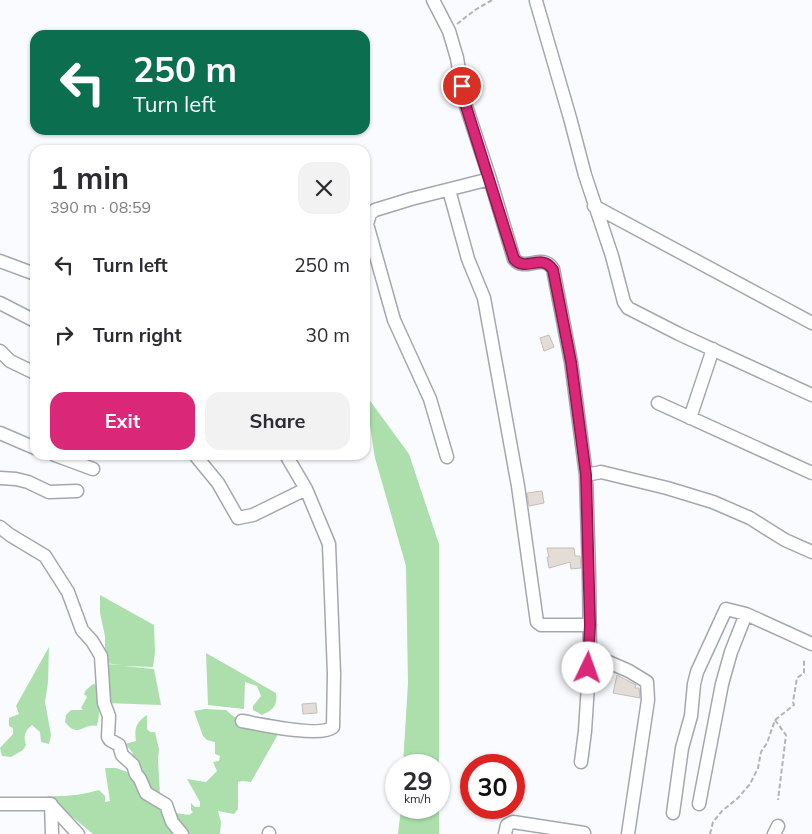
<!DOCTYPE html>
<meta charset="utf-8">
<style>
body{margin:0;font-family:Mulish,sans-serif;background:#f2f2f3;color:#2b2b33;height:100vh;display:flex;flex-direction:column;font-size:19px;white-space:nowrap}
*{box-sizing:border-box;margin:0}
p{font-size:16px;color:#7c7c81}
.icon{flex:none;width:28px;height:28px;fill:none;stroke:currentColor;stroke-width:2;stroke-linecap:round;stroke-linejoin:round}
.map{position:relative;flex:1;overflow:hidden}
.side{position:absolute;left:30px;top:145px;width:340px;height:315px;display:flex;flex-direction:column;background:#fff;border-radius:15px;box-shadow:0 1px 4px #0004}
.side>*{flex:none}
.guide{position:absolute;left:30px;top:30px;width:340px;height:105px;border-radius:15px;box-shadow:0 1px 4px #0004;background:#0b6e4f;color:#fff;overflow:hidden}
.speed{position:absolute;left:385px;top:754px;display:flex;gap:10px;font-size:25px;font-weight:700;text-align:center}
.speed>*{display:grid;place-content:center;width:65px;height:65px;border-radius:50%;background:#fff;box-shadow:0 1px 4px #0004;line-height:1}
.speed small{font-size:12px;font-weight:400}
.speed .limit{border:8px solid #d22;background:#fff;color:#111}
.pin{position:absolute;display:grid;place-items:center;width:42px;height:42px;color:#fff;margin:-21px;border:2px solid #fff;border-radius:50%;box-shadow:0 1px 5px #0007}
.me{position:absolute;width:55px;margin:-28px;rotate:3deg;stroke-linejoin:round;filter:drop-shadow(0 0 4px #0008)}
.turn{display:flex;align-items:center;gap:18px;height:105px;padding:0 20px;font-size:22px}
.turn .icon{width:65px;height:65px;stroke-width:2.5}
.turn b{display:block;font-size:35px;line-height:42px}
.round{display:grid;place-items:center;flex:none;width:52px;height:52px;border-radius:15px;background:#f2f2f3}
.summary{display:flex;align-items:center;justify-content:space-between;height:85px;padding:0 20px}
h1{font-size:30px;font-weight:700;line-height:38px}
.primary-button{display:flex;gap:10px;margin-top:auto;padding:10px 20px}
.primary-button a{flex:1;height:58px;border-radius:15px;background:#db2777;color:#fff;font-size:20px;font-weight:700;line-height:58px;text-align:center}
.primary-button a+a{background:#f2f2f3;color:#2b2b33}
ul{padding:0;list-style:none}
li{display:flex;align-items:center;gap:15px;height:70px;padding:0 20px}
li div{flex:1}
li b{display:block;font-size:19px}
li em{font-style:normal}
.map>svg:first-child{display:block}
.green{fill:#acdfab}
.building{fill:#e4ddd7;stroke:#c5beb9}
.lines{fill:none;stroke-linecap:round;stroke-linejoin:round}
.minor-casing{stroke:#a3a8af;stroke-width:15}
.path{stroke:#b2b4b7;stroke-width:2;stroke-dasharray:5 2.5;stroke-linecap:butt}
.minor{stroke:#fff;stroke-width:12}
.route-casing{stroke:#8e194d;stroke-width:12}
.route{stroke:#db2777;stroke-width:9}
</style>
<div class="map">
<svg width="812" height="834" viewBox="0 0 812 834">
<rect width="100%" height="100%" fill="#f9fbfe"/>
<path class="green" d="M365 394 409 454 439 544V834H398L401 808H439V765H403L408 683 406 566 375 458Z
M100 595 154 625 155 652 153 667 123 666 154 669 161 705 106 703 105 664 122 665 105 663V636L100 613Z
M49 647 48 682 45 702 51 735 49 744 41 742 40 732 32 725C25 731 23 736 26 745L23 750 11 757 2 756 0 748 13 734V728L9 726V718L19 714 16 706Z
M206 653 276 693C278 705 273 710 262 715L253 710V706L261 696 257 686 245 682 244 709 208 705Z
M93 684 98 685 99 715 97 726C83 723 78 739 65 722L66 715 71 710H83L81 708 87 697 84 694 86 690Z
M205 709 226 710 234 717H263L285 722 251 782 242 781 238 782V809L234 814 218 811 221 822 220 834H93L47 796C65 797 82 795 99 790L105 796V802L110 801 105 768H116L133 774 128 757 133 753 125 744 136 741C134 729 136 722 147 715V729L150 732H155L159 749 158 760 160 796 169 812 189 815 193 812 191 810V803L195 807H200V802L187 779 206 782 217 771 213 762 219 761 220 756 215 754V742L207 740 203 736 194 711Z"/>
<path class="building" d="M549 335 554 347 544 351 540 338Z
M542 491 544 503 529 506 527 493Z
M547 548H574L575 556H580L581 568 571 569 570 562 549 568 547 557H549Z
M617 675 636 685 635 688H639L640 698 613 693Z
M316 703 317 713 303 714 302 704Z"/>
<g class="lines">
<defs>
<path id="minor" d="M433 0 449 31 457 58 464 100 490 179 514 259C525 273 542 252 553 269L571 362 586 475 589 575 590 654 629 671 647 682 648 700 628 834
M536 1 570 118 585 175 612 256 624 302 628 308 679 334 812 395
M449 190 468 259 484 298 518 486 537 622 541 625H590
M594 206 812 323
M0 261 35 274
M0 303 35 321
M0 351 10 361 35 373
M658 403 812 473
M690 418 713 349
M0 433 35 448
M55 455 93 469
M195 455 218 483 238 518 253 515 306 489
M447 457 430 399 394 320 367 224 370 214 375 210 411 199 490 179
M586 475 601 472 667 488 713 502 750 518 785 540 812 552
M0 478 16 479 28 482 49 492 77 491
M0 527 10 535 45 556 68 592 82 630 92 641 101 656 104 703 109 716 108 737 110 740 119 745 122 755 133 765 136 774 140 779 146 793 166 805 172 822 182 834
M242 721C259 724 321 738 333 727L334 674 329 544 306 489 286 455
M581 762 585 731 590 654
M0 804H51L52 834
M699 804 722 684 731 652 746 614
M52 806 78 834
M673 813 682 748 691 716 694 684 697 672 726 609 746 614 812 644
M269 834V833
M505 834 507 825 513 822 584 833
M774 834 778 826"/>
</defs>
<use href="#minor" class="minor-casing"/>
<path class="path" d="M457 24 475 10 492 0
M775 720 786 735 778 800
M710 834 713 822 722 811 738 798 750 784 758 768 761 752 767 743 775 720 794 705 793 702 797 678 804 673V660"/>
<use href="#minor" class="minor"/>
</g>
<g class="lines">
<defs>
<path id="route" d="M462 86 464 100 514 259C526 273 542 252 553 270L571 362 586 475 590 625 588 668"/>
</defs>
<use href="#route" class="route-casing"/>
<use href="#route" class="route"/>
</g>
</svg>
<div class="speed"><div>29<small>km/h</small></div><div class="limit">30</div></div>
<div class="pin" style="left:462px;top:86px;background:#d93025"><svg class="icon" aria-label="arrive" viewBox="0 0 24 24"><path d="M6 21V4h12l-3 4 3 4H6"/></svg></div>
<svg class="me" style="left:588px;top:668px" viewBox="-20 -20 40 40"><circle r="19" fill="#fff"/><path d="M0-13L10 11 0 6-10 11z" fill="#db2777"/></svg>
<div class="guide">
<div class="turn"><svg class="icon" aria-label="left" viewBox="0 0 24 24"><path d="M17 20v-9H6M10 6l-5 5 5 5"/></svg><div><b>250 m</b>Turn left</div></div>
</div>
<section class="side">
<div class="summary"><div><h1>1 min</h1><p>390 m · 08:59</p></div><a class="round"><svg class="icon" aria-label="close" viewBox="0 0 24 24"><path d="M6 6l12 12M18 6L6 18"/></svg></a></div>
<ul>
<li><svg class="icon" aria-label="left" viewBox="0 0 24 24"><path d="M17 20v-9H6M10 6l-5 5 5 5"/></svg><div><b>Turn left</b></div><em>250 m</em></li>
<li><svg class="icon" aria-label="right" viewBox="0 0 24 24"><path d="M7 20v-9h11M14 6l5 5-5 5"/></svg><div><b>Turn right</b></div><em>30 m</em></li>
</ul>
<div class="primary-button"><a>Exit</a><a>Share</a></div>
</section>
</div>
